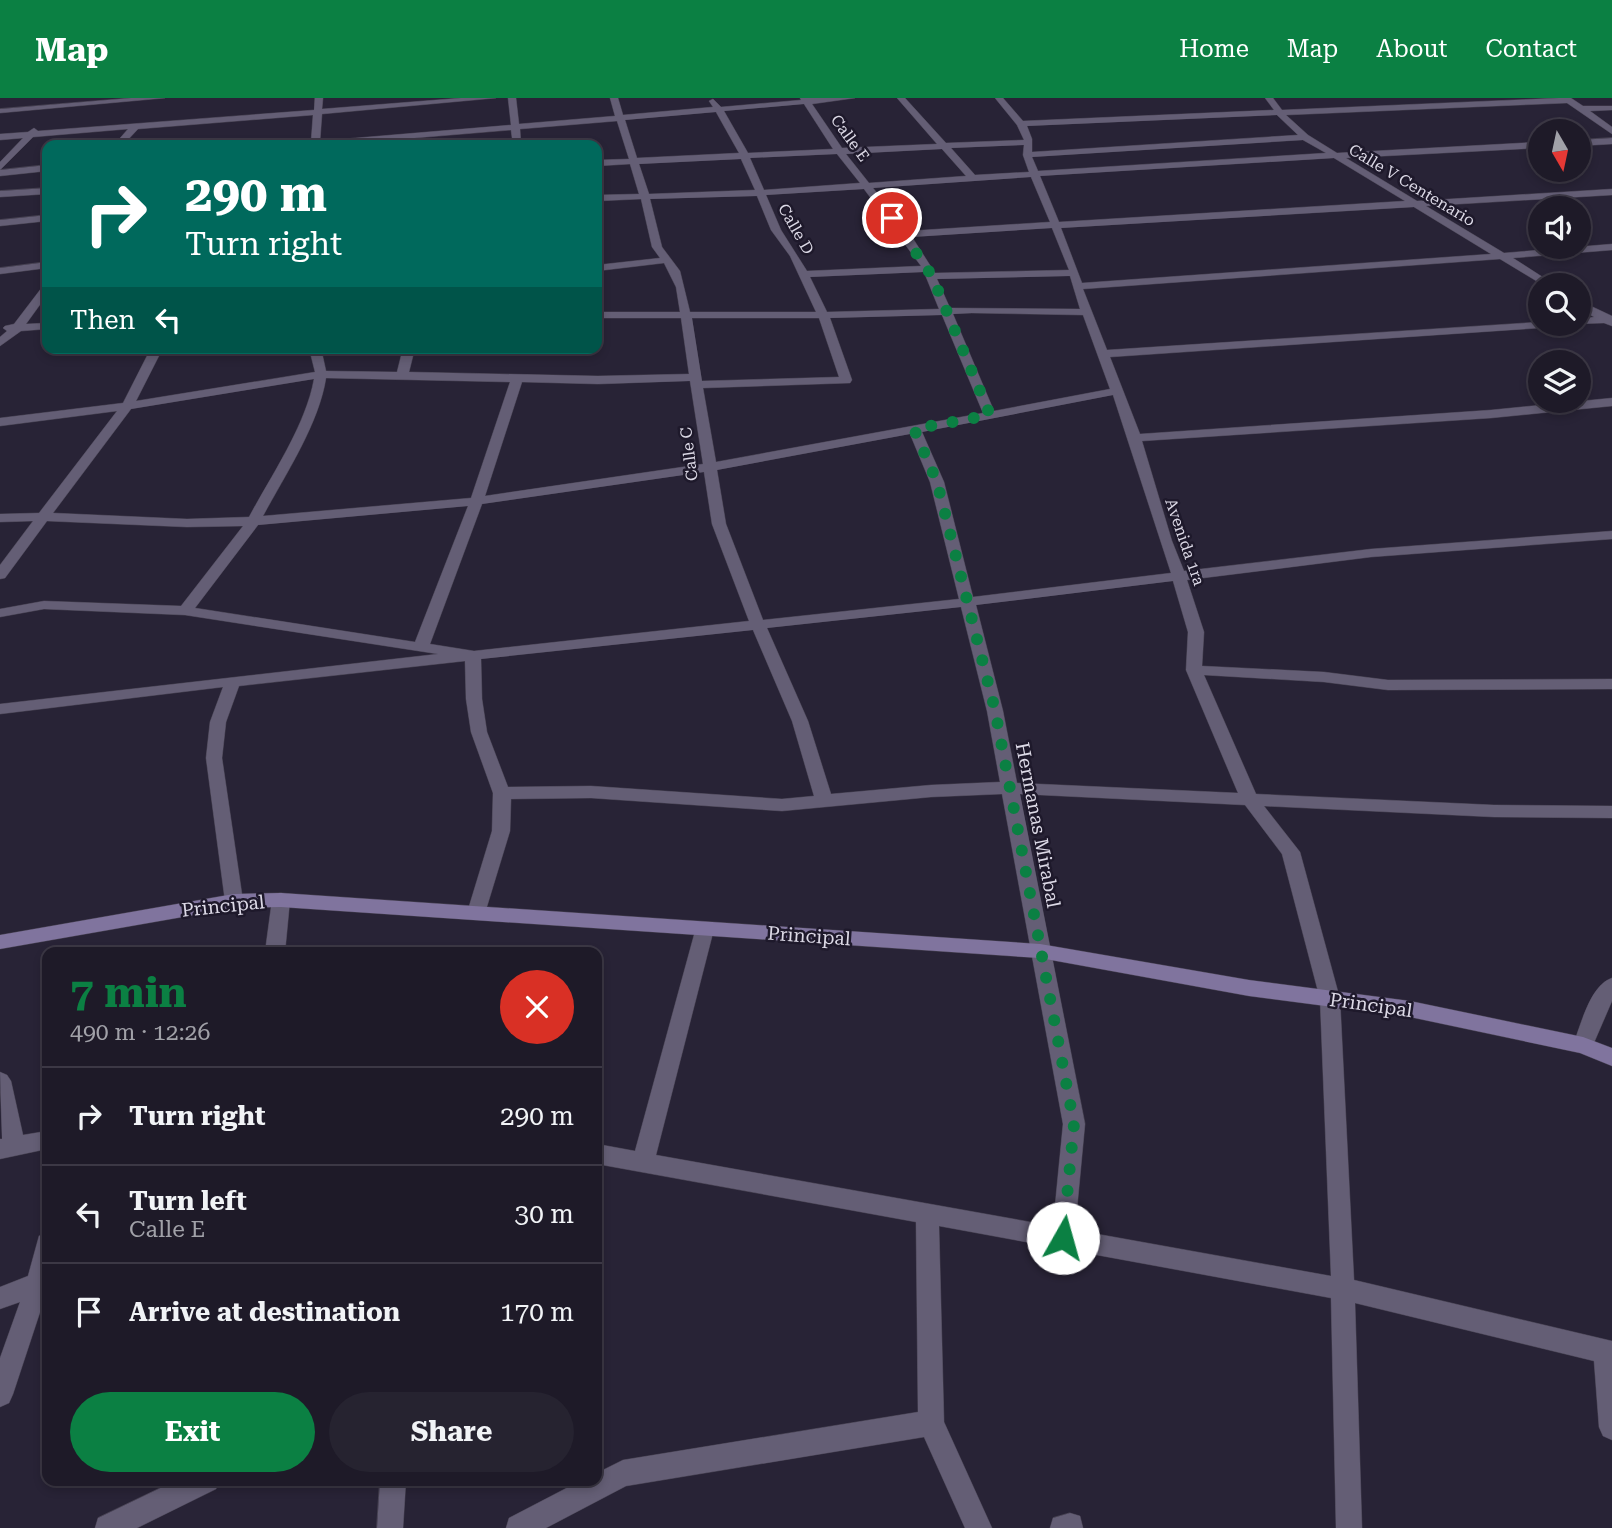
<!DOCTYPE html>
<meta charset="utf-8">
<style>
body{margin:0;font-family:"Roboto Serif",serif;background:#262330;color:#f1f3f6;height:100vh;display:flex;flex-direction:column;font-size:26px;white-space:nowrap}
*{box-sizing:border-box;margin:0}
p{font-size:23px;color:#a1a1a8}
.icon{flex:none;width:38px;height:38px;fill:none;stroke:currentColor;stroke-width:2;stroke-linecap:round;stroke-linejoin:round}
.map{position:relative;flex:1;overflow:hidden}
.panel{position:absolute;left:42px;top:849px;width:560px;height:539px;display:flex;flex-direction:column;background:#1e1a28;border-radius:14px;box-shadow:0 4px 10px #0003,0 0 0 2px #3c3845}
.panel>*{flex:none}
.top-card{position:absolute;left:42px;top:42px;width:560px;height:214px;border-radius:14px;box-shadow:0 4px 10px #0003,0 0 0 2px #3c3845;background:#00695c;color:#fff;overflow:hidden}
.needle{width:46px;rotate:171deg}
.buttons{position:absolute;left:1528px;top:21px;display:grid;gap:14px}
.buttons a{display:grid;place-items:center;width:63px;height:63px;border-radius:50%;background:#1e1a28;box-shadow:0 4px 10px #0003,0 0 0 2px #3c3845;font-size:35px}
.pin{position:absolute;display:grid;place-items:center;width:60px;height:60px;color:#fff;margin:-30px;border:4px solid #fff;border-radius:50%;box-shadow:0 2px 7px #0007}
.me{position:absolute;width:77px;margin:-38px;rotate:7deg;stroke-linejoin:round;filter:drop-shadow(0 0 5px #0008)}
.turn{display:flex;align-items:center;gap:24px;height:147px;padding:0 28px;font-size:32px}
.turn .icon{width:91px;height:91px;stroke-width:2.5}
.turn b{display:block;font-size:49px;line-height:60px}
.then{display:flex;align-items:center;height:66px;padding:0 28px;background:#0003;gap:14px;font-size:26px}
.round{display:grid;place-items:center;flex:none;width:74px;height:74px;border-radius:37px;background:#262330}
.headline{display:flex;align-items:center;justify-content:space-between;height:119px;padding:0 28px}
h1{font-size:42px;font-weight:700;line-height:52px;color:#0b8043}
.primary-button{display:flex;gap:14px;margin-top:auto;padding:14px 28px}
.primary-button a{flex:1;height:80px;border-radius:42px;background:#0b8043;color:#fff;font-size:28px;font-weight:700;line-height:80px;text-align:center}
.primary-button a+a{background:#262330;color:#f1f3f6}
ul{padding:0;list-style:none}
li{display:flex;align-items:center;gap:21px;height:98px;padding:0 28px;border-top:2px solid #3c3845}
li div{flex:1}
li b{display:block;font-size:26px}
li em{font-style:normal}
header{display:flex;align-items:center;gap:42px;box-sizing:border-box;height:98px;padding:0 35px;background:#0b8043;color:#fff}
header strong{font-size:33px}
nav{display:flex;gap:38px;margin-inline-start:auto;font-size:24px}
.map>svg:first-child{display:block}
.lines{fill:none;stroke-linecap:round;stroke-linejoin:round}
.street-casing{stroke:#464151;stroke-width:1}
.secondary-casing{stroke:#464151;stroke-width:1}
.street{fill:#645e75;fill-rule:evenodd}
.secondary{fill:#80749e;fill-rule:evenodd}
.route{stroke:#0b8043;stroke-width:12;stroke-dasharray:0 21.6}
.labels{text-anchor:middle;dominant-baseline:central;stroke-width:5;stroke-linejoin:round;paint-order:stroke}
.far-street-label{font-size:16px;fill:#dcd9e6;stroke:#1e192b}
.street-label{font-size:19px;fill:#dcd9e6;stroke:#1e192b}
</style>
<header>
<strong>Map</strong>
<nav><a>Home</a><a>Map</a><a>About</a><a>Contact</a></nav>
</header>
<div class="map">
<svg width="1612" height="1430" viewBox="0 0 1612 1430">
<rect width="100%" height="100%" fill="#282336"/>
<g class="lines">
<defs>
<path id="street" d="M131 0H165L0 15V11Z
M315 0H323L322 11 461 0H496L322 16 320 43 511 27 508 0H516L519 26 615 18 610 0H618L623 17 713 9 709 3 713 1 721 9 801 2 800 0H855L812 6 842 50 937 46 897 0H905L946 45 1024 42 1017 27 995 0H1003L1023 23 1274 12 1265 0H1273L1282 12 1559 0H1571L1583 8H1612V12L1590 13 1612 29V36L1567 5 1286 17 1308 37 1337 55 1540 44V50L1346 60 1417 103 1612 91V97L1426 108 1504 155 1612 146V152L1513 160 1555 187H1543L1500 161 1083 191 1107 252 1540 224 1560 226 1554 229 1110 259 1140 336 1491 312 1612 300V308L1491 320 1142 343 1172 443 1184 473 1371 451 1612 433V441L1371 459 1187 482 1204 534 1202 568 1324 574 1388 582 1612 581V591L1388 592 1324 584 1204 577 1256 696 1494 707 1612 708V720L1494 719 1264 708 1300 754 1340 901 1354 1182 1612 1243V1342L1603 1338 1599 1329 1594 1263 1355 1205 1362 1430H1336L1331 1200 939 1128 944 1324 992 1430H965L924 1339 626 1388 546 1430H506L509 1420 582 1382H597V1375L623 1362 918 1314 916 1124 597 1066V1046L635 1053 697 826 704 824 711 826 714 831 656 1057 1053 1128 1063 1026 1002 696 931 699 782 713 591 700 511 701 510 733 485 815 483 820H469L467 815 492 733 493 695 471 634 466 601 465 563 239 588 226 624 222 660 243 803 241 808H227L225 803 206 660 210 624 223 589 0 616V606L438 556 185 517 44 511 0 519V511L44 503 181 508 243 428 187 429 47 423 5 480 0 481V467L33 423 0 424V416L39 415 117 313 0 328V320L123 305 151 250H163L136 303 315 274 309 250H321L326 273 397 274 403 250H415L409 274 598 278 689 276 681 220H597V214H680L676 189 664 165 597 173V167L660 160 652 149 641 101 597 103V97L639 96 630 66 597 68V62L629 61 617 23 520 31 521 47H513L511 32 331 47H300L311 44 313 17 138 31 123 47H114L128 31 33 39 0 72V64L23 40 0 42V36L28 34 34 30 38 33 314 12ZM804 6 833 51 748 55 724 13ZM716 14 739 55 637 60 625 22ZM1277 17 1298 37 1032 54V41L1027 28ZM1303 42 1326 55 1038 73 1032 59ZM1024 47 1023 57 1029 74 975 77 951 50ZM942 51 966 78 869 85 846 56ZM837 56 860 85 764 92 750 60ZM1334 60 1405 103 1059 124 1040 78ZM741 61 755 92 649 96 639 66ZM1031 79 1050 124 908 133 873 90ZM864 91 921 168 807 173 781 132 766 97ZM757 98 771 132 790 158 816 214H690L680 173 662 149 650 101ZM1414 109 1491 156 1082 185 1061 130ZM1052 130 1069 172 935 175 912 139ZM924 174 939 211 827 214 810 179ZM1070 178 1080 211 950 210 937 181ZM972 215 1083 217 1110 291 994 313 953 216ZM942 217 983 315 716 364 703 290 850 285 852 282 830 220ZM692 220H819L839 279 702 283ZM326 280 510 284 471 400 263 418C285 377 319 326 326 280ZM314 281C306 327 271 378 249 419L187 421 53 415 131 311ZM690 283 703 366 485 398 522 284 598 286ZM1113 297 1171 475 973 499 944 384 922 334ZM910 336 930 384 959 501 763 522 726 426 717 372ZM704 374 712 426 749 523 474 553 430 546 482 406ZM468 408 415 544 195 510 258 427ZM1173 483 1188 534 1186 572 1238 695 1017 685 1003 613 976 507ZM961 509 987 613 1000 684 931 687 831 696 808 623 767 530ZM753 532 792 623 814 698 782 701 591 688 508 689 487 634 482 601 481 561ZM1020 696 1245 707 1282 756 1320 901 1331 1178 1075 1132 1085 1026Z
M1612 40V46L1578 48V42Z
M47 67V73L0 78V72Z
M47 90V96L0 99V93Z
M47 117V123L0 128V122Z
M47 164V170L0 176V170Z
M47 187V197L26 226 47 225V231L21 233 0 248V239L7 233 3 230 5 228 14 226 43 188Z
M1578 202 1612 218V228L1604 225 1574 226H1578V221L1594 219 1578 210Z
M281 795 288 797 290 802 285 854H265L272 802 274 797Z
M1612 880V903L1593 947 1590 953 1583 955 1576 953 1573 947C1581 927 1590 887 1612 880Z
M0 974 7 977 11 983 23 1037 47 1033V1051L0 1061V1041H2Z
M47 1135V1193L13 1296 9 1305 0 1309V1260L20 1204 0 1211V1189L28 1178 39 1138Z
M177 1382H220L216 1391 137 1430H95L98 1420Z
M380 1382H406L403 1430H377Z
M1070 1415 1080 1418 1083 1430H1050L1053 1420Z"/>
<path id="secondary" d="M281 795 1040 846 1249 882 1410 903 1583 939 1612 950V968L1580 955 1410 919 1249 898 1040 860 281 809 234 810 0 851V837L234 796Z"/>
</defs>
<use href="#street" class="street-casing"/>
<use href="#secondary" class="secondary-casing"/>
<use href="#street" class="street"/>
<use href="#secondary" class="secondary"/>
</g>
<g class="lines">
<path class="route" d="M892 120 932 178 990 317 914 331 937 384 995 612 1074 1026 1063 1140"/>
</g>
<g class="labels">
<g class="far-street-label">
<text transform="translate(850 40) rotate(54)">Calle E</text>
<text transform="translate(1412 87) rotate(31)">Calle V Centenario</text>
<text transform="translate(796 131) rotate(60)">Calle D</text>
<text transform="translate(689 356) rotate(-97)">Calle C</text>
<text transform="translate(1185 444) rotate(71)">Avenida 1ra</text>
</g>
<g class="street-label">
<text transform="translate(1038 727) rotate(79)">Hermanas Mirabal</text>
<text transform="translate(223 808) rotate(-6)">Principal</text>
<text transform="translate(809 838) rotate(4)">Principal</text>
<text transform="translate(1371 907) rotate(8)">Principal</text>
</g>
</g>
</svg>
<div class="buttons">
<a><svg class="needle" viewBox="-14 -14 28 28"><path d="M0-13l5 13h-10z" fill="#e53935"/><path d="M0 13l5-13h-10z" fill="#a1a1a8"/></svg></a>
<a><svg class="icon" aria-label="sound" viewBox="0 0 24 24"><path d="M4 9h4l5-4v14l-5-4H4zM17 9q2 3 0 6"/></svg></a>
<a><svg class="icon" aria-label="search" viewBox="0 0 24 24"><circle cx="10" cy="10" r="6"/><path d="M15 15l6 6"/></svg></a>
<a><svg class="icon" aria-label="layers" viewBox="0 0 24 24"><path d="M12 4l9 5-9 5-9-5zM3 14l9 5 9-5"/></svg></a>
</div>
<div class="pin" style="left:892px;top:120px;background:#d93025"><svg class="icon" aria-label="arrive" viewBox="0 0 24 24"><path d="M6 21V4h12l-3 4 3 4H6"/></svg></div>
<svg class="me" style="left:1063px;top:1140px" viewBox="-20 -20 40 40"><circle r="19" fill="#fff"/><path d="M0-13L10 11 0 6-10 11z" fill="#0b8043"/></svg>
<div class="top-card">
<div class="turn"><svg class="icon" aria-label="right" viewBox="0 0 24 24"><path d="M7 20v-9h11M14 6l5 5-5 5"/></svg><div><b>290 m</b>Turn right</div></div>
<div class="then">Then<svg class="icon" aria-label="left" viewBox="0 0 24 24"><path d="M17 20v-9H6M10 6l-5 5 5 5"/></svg></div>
</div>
<section class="panel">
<div class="headline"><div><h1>7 min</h1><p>490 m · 12:26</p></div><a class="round" style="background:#d93025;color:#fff"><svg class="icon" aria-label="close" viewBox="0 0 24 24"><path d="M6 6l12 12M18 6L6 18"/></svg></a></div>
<ul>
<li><svg class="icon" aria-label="right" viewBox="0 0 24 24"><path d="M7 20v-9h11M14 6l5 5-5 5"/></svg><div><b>Turn right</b></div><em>290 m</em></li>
<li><svg class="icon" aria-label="left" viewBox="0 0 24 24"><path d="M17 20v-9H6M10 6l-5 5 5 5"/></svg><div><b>Turn left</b><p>Calle E</p></div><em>30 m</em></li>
<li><svg class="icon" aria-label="arrive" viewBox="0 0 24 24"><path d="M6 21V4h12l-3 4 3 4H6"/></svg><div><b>Arrive at destination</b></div><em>170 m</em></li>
</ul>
<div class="primary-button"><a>Exit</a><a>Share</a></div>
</section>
</div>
